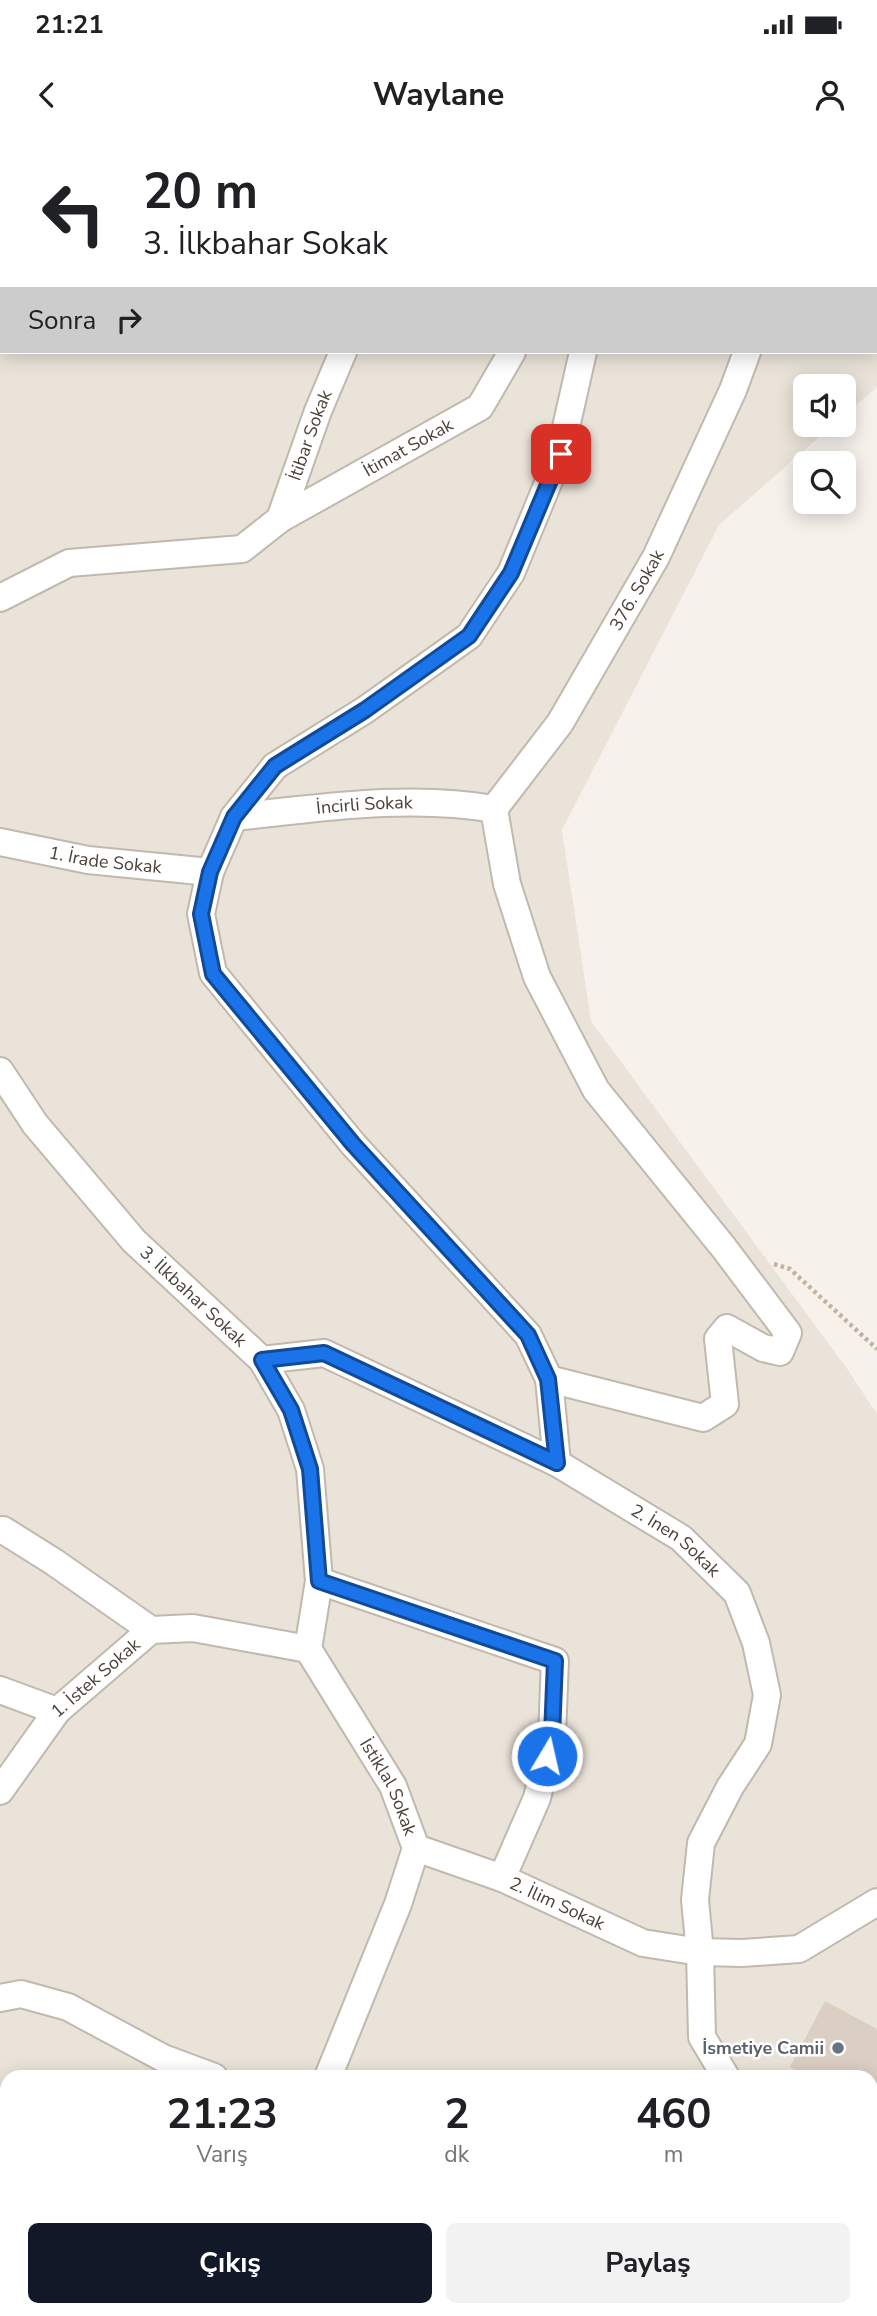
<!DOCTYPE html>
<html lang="tr">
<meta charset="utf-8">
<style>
body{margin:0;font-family:"Nunito Sans",sans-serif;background:#f2f2f2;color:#202124;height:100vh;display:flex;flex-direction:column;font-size:26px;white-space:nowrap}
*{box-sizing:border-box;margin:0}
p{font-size:23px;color:#757577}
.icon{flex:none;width:38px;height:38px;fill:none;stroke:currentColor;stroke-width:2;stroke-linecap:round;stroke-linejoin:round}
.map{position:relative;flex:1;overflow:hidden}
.sheet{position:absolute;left:0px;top:1930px;width:878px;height:247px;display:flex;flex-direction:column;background:#fff;border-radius:21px 21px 0 0;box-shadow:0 4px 18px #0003}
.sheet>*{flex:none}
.guide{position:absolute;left:0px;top:0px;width:878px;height:214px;box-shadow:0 4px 18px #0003;background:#fff;color:#202124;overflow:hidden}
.controls{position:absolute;left:793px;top:234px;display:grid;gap:14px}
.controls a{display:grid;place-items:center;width:63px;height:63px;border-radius:10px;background:#fff;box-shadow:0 4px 18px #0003;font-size:35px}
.pin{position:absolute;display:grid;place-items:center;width:60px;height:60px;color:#fff;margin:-30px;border-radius:14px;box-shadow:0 4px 10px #0006}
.me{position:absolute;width:77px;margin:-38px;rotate:9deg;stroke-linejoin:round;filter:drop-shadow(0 0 5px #0008)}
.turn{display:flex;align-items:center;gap:24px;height:147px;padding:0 28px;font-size:32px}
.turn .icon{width:91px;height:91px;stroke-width:2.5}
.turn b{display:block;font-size:49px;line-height:60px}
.then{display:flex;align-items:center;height:66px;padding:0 28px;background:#0003;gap:14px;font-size:26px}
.eta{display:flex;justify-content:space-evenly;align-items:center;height:119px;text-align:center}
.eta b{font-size:42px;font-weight:700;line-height:49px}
.primary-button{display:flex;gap:14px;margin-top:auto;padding:14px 28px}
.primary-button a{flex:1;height:80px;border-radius:10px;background:#111827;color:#fff;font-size:28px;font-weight:700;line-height:80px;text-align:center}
.primary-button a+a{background:#f2f2f2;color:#202124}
.status{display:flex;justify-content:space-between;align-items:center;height:49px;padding:0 35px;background:#fff;direction:ltr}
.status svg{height:19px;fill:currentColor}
header{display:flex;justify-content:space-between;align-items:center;height:91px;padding:0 28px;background:#fff;font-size:32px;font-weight:700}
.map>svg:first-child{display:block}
.residential{fill:#eae3d9;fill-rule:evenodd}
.building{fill:#dbcfc3}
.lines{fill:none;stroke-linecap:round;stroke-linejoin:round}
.street-casing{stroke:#c2b8ad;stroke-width:30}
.path{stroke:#c4b29e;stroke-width:4.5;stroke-dasharray:3.5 3.5;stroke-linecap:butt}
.street{stroke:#fff;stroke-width:26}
.route-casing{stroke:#114b97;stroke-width:18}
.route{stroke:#1a73e8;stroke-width:12}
.worship-dot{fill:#6b7280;stroke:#fff;stroke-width:2.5}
.labels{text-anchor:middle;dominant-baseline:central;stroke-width:5;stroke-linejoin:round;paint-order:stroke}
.street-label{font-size:18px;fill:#4a4138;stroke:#fff}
.worship-label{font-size:18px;font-weight:bold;fill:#5b616d;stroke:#fff;text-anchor:end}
</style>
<div class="status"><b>21:21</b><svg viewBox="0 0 49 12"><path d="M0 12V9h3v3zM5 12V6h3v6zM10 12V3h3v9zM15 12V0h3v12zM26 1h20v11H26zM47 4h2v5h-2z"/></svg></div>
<header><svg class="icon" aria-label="back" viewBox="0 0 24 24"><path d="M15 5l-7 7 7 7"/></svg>Waylane<svg class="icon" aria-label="person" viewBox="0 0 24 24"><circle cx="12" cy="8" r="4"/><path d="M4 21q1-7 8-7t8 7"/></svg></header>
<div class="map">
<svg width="877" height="2176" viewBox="0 0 877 2176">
<rect width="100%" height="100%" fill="#f6f1eb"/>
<path class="residential" d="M0 0H11V2H2V212H877V2H239V0H877V247L844 276V247H805V285H833L719 385 562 690 591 881 848 1230 877 1274V2176H0ZM7 1937H872V2170H7Z"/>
<path class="building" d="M825 1861 877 1889V1973L872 1971V1937H809L790 1927Z"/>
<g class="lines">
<defs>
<g id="street">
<path d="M395 0V2"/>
<path d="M758 0 759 2"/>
<path d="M594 2 595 0"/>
<path d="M640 2V0"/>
<path id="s1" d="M280 379 318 271 343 212"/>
<path id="s2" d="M0 458 69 423 242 409 280 379 480 267 512 212"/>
<path d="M494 669 507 744 537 837 596 950 724 1108 788 1193 780 1212 763 1208 727 1188 718 1199 725 1264 703 1278 549 1239"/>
<path id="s3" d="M494 669 560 583 656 417 733 250 747 212"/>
<path id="s4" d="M234 677C320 668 409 654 494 669"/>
<path id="s5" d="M0 702 88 720 210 732"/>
<path id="s6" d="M0 931 35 984 134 1101 262 1220 291 1270 310 1329 319 1441 555 1521 552 1595 537 1658 502 1738"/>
<path id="s7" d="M262 1220 324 1213 557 1323 681 1398 737 1453 756 1503 767 1555 758 1604 730 1647 701 1703 695 1760 700 1812 702 1897 726 1937"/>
<path d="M557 1323 549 1239 528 1195 353 1004 213 833 201 774 210 732 234 677 275 626 365 570 469 496 511 433 560 314 583 212"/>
<path d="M0 1391 3 1390 54 1422 151 1490"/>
<path id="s8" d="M319 1441 308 1509 393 1646 416 1708 398 1764 328 1937"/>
<path d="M0 1550 57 1571"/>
<path id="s9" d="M0 1651 57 1571 151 1490 193 1488 308 1509"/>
<path id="s10" d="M416 1708 502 1738 643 1803 700 1812 742 1813 799 1809 877 1762"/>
<path d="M0 1858 21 1854 68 1867 163 1918 214 1937"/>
<path d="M872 2010 877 2011"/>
<path d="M0 2165 14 2176"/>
<path d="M498 2170 510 2176"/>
<path d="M830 2170 832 2176"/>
<path d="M165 2176 171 2170"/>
</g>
</defs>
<use href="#street" class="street-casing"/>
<path class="path" d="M774 1124 790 1129 877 1209"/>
<use href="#street" class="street"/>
</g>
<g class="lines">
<defs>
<path id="route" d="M547 1616 552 1595 555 1521 319 1441 310 1329 291 1270 262 1220 324 1213 557 1323 548 1239 528 1195 353 1004 213 834 201 774 210 732 234 677 275 626 365 570 469 496 511 433 561 314"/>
</defs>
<use href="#route" class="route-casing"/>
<use href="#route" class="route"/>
</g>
<circle class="worship-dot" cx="838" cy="1908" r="7"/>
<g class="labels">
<g class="street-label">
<text stroke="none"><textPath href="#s1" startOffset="89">İtibar Sokak</textPath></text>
<text stroke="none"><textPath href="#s2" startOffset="446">İtimat Sokak</textPath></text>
<text stroke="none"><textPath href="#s3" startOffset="262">376. Sokak</textPath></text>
<text stroke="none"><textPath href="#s4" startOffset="131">İncirli Sokak</textPath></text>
<text stroke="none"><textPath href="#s5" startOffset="107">1. İrade Sokak</textPath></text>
<text stroke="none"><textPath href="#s6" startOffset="298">3. İlkbahar Sokak</textPath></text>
<text stroke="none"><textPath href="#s7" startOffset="462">2. İnen Sokak</textPath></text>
<text stroke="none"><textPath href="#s9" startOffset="149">1. İstek Sokak</textPath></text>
<text stroke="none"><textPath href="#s8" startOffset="229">İstiklal Sokak</textPath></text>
<text stroke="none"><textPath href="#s10" startOffset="152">2. İlim Sokak</textPath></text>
</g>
<g class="worship-label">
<text x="824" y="1908">İsmetiye Camii</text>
</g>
</g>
</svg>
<div class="controls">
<a><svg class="icon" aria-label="sound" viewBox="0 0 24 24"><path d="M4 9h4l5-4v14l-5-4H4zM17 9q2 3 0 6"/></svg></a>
<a><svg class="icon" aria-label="search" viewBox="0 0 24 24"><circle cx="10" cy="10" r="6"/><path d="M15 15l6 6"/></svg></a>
</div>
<div class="pin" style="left:561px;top:314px;background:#d93025"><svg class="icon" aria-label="arrive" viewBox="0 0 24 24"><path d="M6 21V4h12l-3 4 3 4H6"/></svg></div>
<svg class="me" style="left:547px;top:1616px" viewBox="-20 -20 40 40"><circle r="17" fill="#1a73e8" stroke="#fff" stroke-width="3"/><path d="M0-11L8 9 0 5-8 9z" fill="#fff"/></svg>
<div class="guide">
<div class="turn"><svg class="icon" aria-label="left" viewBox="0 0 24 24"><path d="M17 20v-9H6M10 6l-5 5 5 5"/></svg><div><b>20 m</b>3. İlkbahar Sokak</div></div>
<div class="then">Sonra<svg class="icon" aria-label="right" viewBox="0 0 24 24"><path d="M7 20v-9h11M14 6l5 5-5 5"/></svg></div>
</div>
<section class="sheet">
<div class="eta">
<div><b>21:23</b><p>Varış</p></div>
<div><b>2</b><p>dk</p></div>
<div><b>460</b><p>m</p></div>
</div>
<div class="primary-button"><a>Çıkış</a><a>Paylaş</a></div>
</section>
</div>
